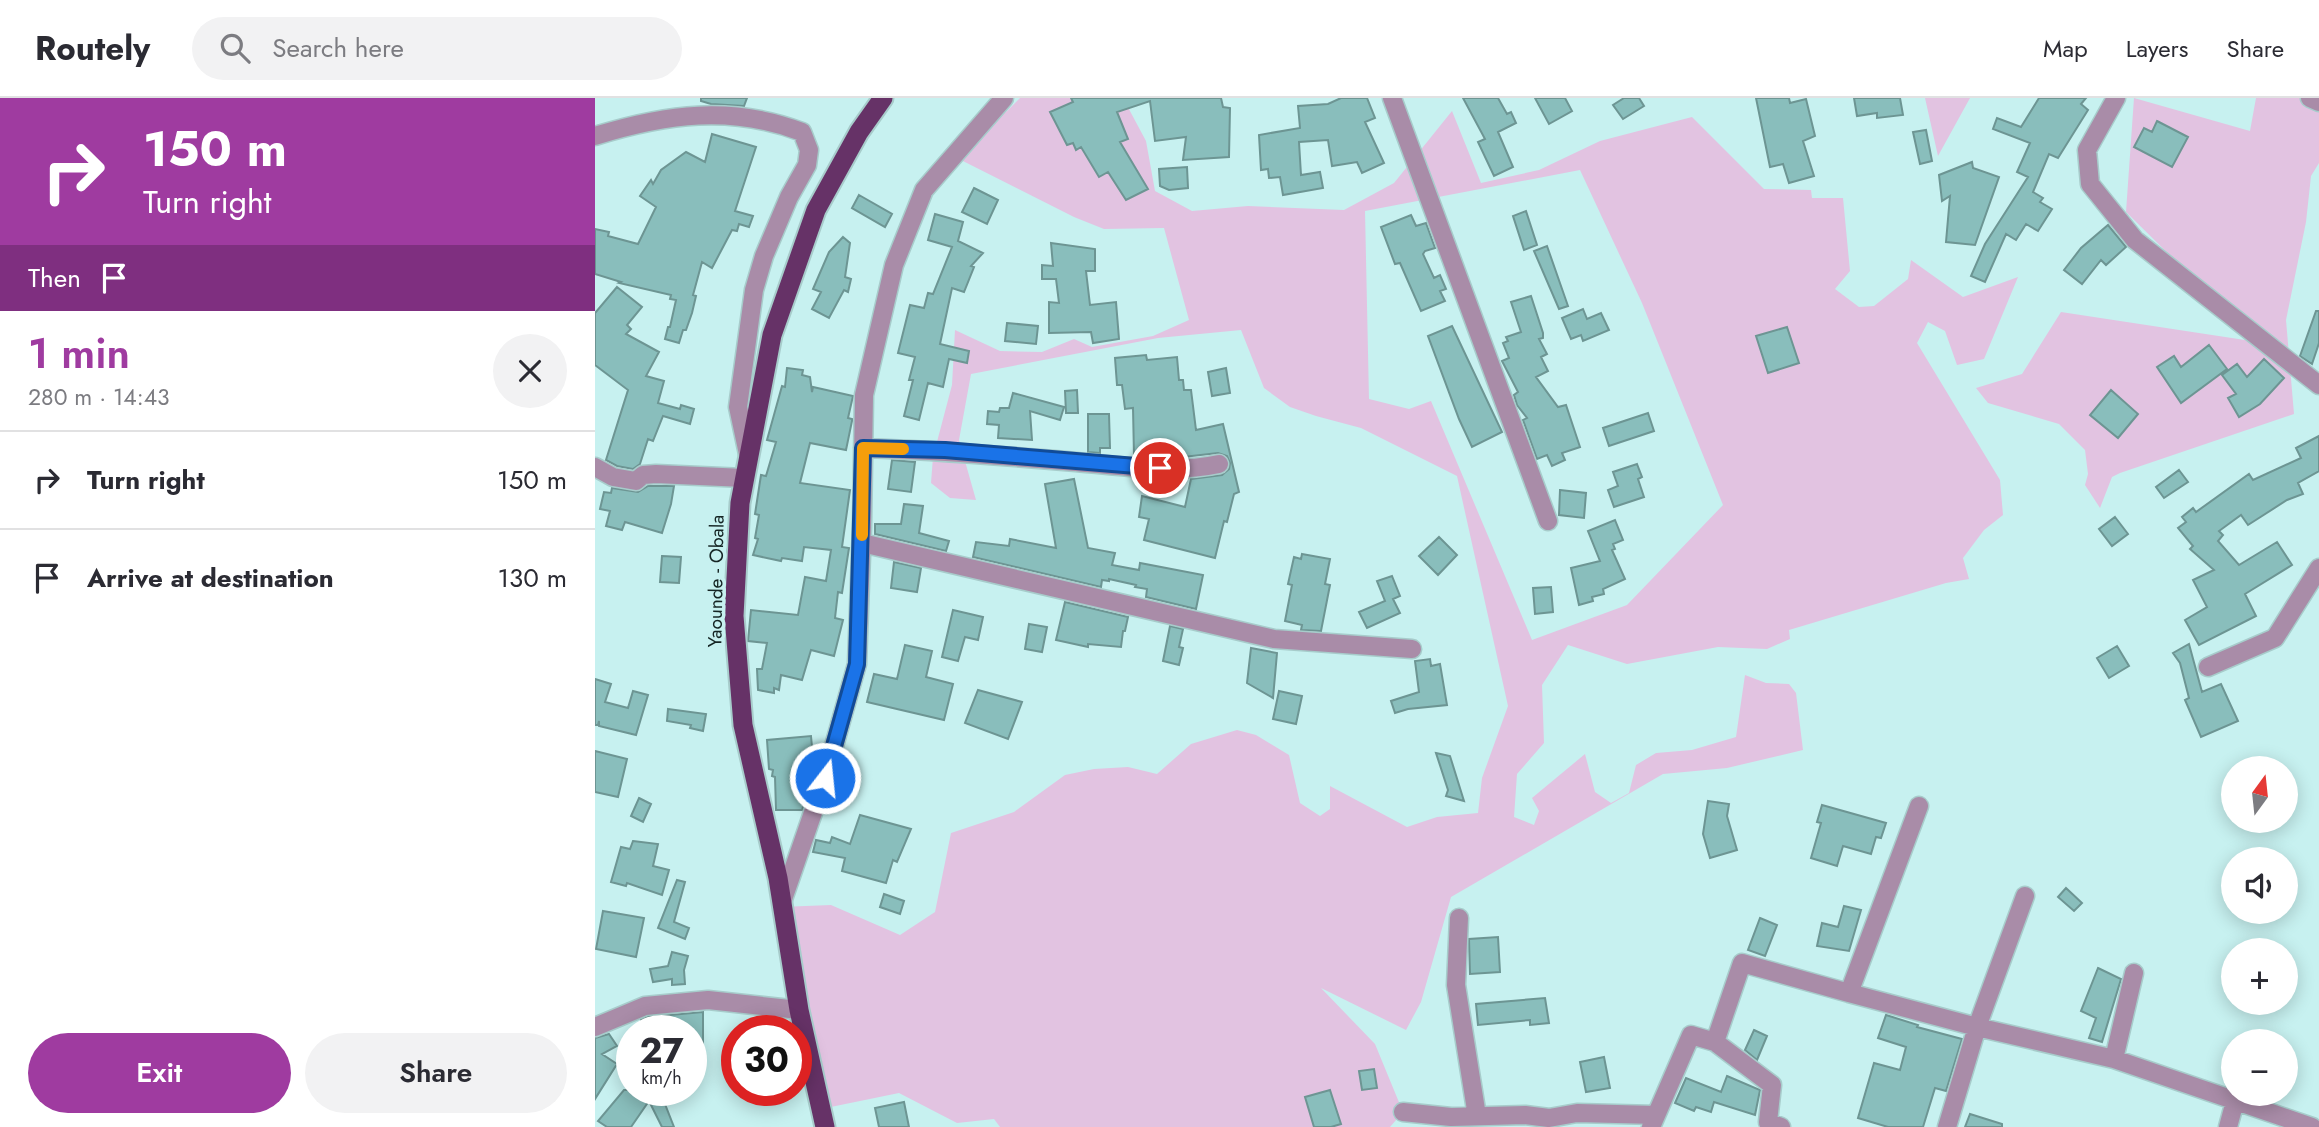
<!DOCTYPE html>
<meta charset="utf-8">
<style>
body{margin:0;font-family:Jost,sans-serif;background:#f2f2f3;color:#2b2b33;height:100vh;display:flex;flex-direction:column;font-size:26px;white-space:nowrap}
*{box-sizing:border-box;margin:0}
p{font-size:23px;color:#7c7c81}
.icon{flex:none;width:38px;height:38px;fill:none;stroke:currentColor;stroke-width:2;stroke-linecap:round;stroke-linejoin:round}
.map{position:relative;flex:1;overflow:hidden}
.details{display:flex;flex-direction:column;background:#fff;width:595px}
.details>*{flex:none}
.hud{background:#9f3ba0;color:#fff;overflow:hidden}
.needle{width:46px;rotate:15deg}
.fabs{position:absolute;left:1626px;top:658px;display:grid;gap:14px}
.fabs a{display:grid;place-items:center;width:77px;height:77px;border-radius:50%;background:#fff;box-shadow:0 4px 18px #0003;font-size:35px}
.speed{position:absolute;left:21px;top:917px;display:flex;gap:14px;font-size:35px;font-weight:700;text-align:center}
.speed>*{display:grid;place-content:center;width:91px;height:91px;border-radius:50%;background:#fff;box-shadow:0 4px 18px #0003;line-height:1}
.speed small{font-size:18px;font-weight:400}
.speed .limit{border:10px solid #d22;background:#fff;color:#111}
.pin{position:absolute;display:grid;place-items:center;width:60px;height:60px;color:#fff;margin:-30px;border:4px solid #fff;border-radius:50%;box-shadow:0 2px 7px #0007}
.me{position:absolute;width:77px;margin:-38px;rotate:16deg;stroke-linejoin:round;filter:drop-shadow(0 0 5px #0008)}
.turn{display:flex;align-items:center;gap:24px;height:147px;padding:0 28px;font-size:32px}
.turn .icon{width:91px;height:91px;stroke-width:2.5}
.turn b{display:block;font-size:49px;line-height:60px}
.then{display:flex;align-items:center;height:66px;padding:0 28px;background:#0003;gap:14px;font-size:26px}
.round{display:grid;place-items:center;flex:none;width:74px;height:74px;border-radius:37px;background:#f2f2f3}
.summary{display:flex;align-items:center;justify-content:space-between;height:119px;padding:0 28px}
h1{font-size:42px;font-weight:600;line-height:52px;color:#9f3ba0}
.action{display:flex;gap:14px;margin-top:auto;padding:14px 28px}
.action a{flex:1;height:80px;border-radius:42px;background:#9f3ba0;color:#fff;font-size:28px;font-weight:600;line-height:80px;text-align:center}
.action a+a{background:#f2f2f3;color:#2b2b33}
ul{padding:0;list-style:none}
li{display:flex;align-items:center;gap:21px;height:98px;padding:0 28px;border-top:2px solid #e1e1e2}
li div{flex:1}
li b{display:block;font-size:26px}
li em{font-style:normal}
header{display:flex;align-items:center;gap:42px;box-sizing:border-box;height:98px;padding:0 35px;background:#fff;border-bottom:2px solid #e1e1e2}
header strong{font-size:33px}
nav{display:flex;gap:38px;margin-inline-start:auto;font-size:24px}
.search{width:490px;height:63px;background:#f2f2f3;display:flex;align-items:center;gap:18px;box-sizing:border-box;padding:0 24px;border-radius:38px;color:#7c7c81;font-size:26px}
main{display:flex;flex:1;min-height:0}
.map>svg:first-child{display:block}
.green{fill:#e2c3e1;fill-rule:evenodd}
.building{fill:#89bebc;stroke:#6d9593;stroke-width:2}
.lines{fill:none;stroke-linecap:round;stroke-linejoin:round}
.minor-casing{stroke:#a7cccb;stroke-width:21}
.trunk-casing{stroke:#a7cccb;stroke-width:23}
.minor{stroke:#a98ca8;stroke-width:18}
.trunk{stroke:#663267;stroke-width:19}
.route-casing{stroke:#114b97;stroke-width:18}
.route{stroke:#1a73e8;stroke-width:12}
.slow{stroke:#f59e0b;stroke-width:12}
.labels{text-anchor:middle;dominant-baseline:central;stroke-width:7;stroke-linejoin:round;paint-order:stroke}
.street-label{font-size:19px;fill:#152524;stroke:#c7f1f0}
</style>
<header>
<strong>Routely</strong>
<div class="search"><svg class="icon" aria-label="search" viewBox="0 0 24 24"><circle cx="10" cy="10" r="6"/><path d="M15 15l6 6"/></svg>Search here</div>
<nav><a>Map</a><a>Layers</a><a>Share</a></nav>
</header>
<main>
<section class="details">
<div class="hud">
<div class="turn"><svg class="icon" aria-label="right" viewBox="0 0 24 24"><path d="M7 20v-9h11M14 6l5 5-5 5"/></svg><div><b>150 m</b>Turn right</div></div>
<div class="then">Then<svg class="icon" aria-label="arrive" viewBox="0 0 24 24"><path d="M6 21V4h12l-3 4 3 4H6"/></svg></div>
</div>
<div class="summary"><div><h1>1 min</h1><p>280 m · 14:43</p></div><a class="round"><svg class="icon" aria-label="close" viewBox="0 0 24 24"><path d="M6 6l12 12M18 6L6 18"/></svg></a></div>
<ul>
<li><svg class="icon" aria-label="right" viewBox="0 0 24 24"><path d="M7 20v-9h11M14 6l5 5-5 5"/></svg><div><b>Turn right</b></div><em>150 m</em></li>
<li><svg class="icon" aria-label="arrive" viewBox="0 0 24 24"><path d="M6 21V4h12l-3 4 3 4H6"/></svg><div><b>Arrive at destination</b></div><em>130 m</em></li>
</ul>
<div class="action"><a>Exit</a><a>Share</a></div>
</section>
<div class="map">
<svg width="1724" height="1029" viewBox="0 0 1724 1029">
<rect width="100%" height="100%" fill="#c7f1f0"/>
<path class="green" d="M425 0H528L551 43 560 93 597 113 653 108 749 112 799 85 857 13 886 85 944 72 1005 43 1097 19 1169 91 1216 92 1217 100H1248L1255 173 1240 191 1264 209 1279 208 1313 181 1316 162 1368 199 1423 179 1389 261 1362 267 1350 233 1333 224 1322 245 1405 382 1408 417 1389 432 1368 460 1374 481 1351 485 1194 532 1195 541 1172 551 1123 549 1032 566 973 547 947 587 949 645 922 676 919 719 939 727 944 713 937 700 990 656 1000 694 1016 705 1034 695 1041 667 1061 655 1097 652 1141 639 1150 577 1171 585 1194 586 1201 595 1208 652 1132 670 1068 676 856 799 826 904 811 932 726 890 780 946 808 1014 795 1029H405L399 1021 362 1025 304 995 226 1011 185 809 236 807 305 837 340 814 356 735 419 714 470 677 499 671 533 669 562 676 596 646 642 632 661 637 694 657 705 705 725 718 735 711V688L812 729 842 719 883 715 887 680 913 608 862 378 766 330 721 318 695 309 669 290 646 232 563 240 376 276 364 342 381 402 355 400 336 385 338 359 357 287 360 232 405 253 447 254 479 241 497 249 558 238 594 222 569 130 509 131 479 119 354 56 412 13ZM985 72 1047 205 1128 407 1032 507 937 542 836 303 814 311 774 301 770 113Z
M1330 0H1375L1343 58Z
M1539 0 1655 33 1661 0H1715L1724 4V65L1716 78 1711 124 1691 222 1699 316 1525 375 1517 379 1505 410 1490 387 1493 376 1490 352 1464 326 1393 305 1381 290 1427 276 1466 214 1663 244 1531 114Z"/>
<path class="building" d="M106 0H152L149 8 116 6 106 3Z
M476 0H626L628 9 635 10 634 59 588 62 591 39 560 43 555 3 522 14 533 41 525 44 553 91 531 102 513 74 504 79 486 49 481 52 478 45 472 47 455 14 478 4Z
M746 0H772L780 20 770 24 789 65 767 75 762 64 737 68 733 42 704 44 706 77 725 74 728 90 688 97 685 79 674 80 673 71 666 72 664 37 705 30 703 8 733 6Z
M868 0H903L912 16 916 14 921 25 903 34 918 69 899 78 883 44 890 41Z
M940 0H970L977 13 954 26Z
M1029 0H1044L1049 8 1028 21 1018 7Z
M1161 0H1194L1195 5 1211 1 1220 38 1208 43 1219 78 1194 85 1188 66 1175 69Z
M1259 0H1305L1308 17 1282 20V15L1262 18Z
M1444 0H1491L1486 6 1493 12 1463 60 1454 56 1438 94 1448 100 1445 104 1457 111 1443 133 1431 126 1421 142 1411 136 1390 184 1376 178 1390 146 1433 79 1422 74 1435 45 1398 31 1402 20 1426 29Z
M1562 23 1593 39 1577 69 1539 49 1549 30 1557 34Z
M1331 32 1337 63 1325 66 1318 34Z
M117 36 161 49 140 113 158 118 154 129 144 126 142 133 137 132 117 170 107 164 98 197 101 198 97 215 91 232H88L84 245 70 241 73 229H75L81 202 75 201 76 197 24 185 26 184 0 176V131L14 134 13 138 43 146 61 109 45 98 56 82 58 86 66 72 91 54 110 64Z
M1377 64 1378 70 1404 79 1380 147 1351 144 1355 98 1347 103 1344 77Z
M592 69 593 90 574 92 565 88 564 71Z
M379 90 403 102 392 126 367 114Z
M264 97 297 116 290 129 257 110Z
M931 113 942 147 929 152 918 118Z
M340 116 368 124 363 143 388 155 376 168 379 169 369 194 357 190 345 246 374 253 372 265 354 261 348 289 333 285 324 322 309 318 318 282H314L320 259 303 255 315 207 329 210 333 195 338 196 357 149 333 142Z
M816 117 821 128 831 125 840 150 830 153 828 156 839 180 845 177 851 191 845 193 850 203 826 213 805 165 800 166 786 129Z
M1513 127 1531 149 1511 167 1506 162 1487 186 1469 172 1486 150Z
M248 139 255 145 250 179 256 181 253 194 249 192 234 220 217 211 226 194 218 191 234 154Z
M456 145 500 151V173H491L495 207 521 204 524 241 498 245 496 234 454 235V204L464 205 461 181H447V167L458 168Z
M952 148 973 208 964 211 939 153Z
M22 189 47 209 32 227 36 231 31 236 64 254 51 278 69 283 63 305 85 311 86 307 99 311 95 326 68 318 58 343 53 341 45 366 38 371 22 368 11 362 33 292 0 267V215Z
M936 198 948 235V240L944 241 952 256 946 259 953 273 941 279 963 309 971 307 985 349 967 355 970 362 957 368 952 357 942 361 928 322 932 320 922 307 919 297 923 294 907 263 914 260 908 245 913 243 911 239 926 234 916 204Z
M988 211 992 221 1006 215 1014 232 988 243 986 237 976 241 967 220Z
M1721 213H1724V245L1717 266 1705 258Z
M412 225 443 228 441 246 410 243Z
M857 228 907 334 877 349 864 321 833 238Z
M1192 229 1204 265 1173 275 1161 238Z
M1614 247 1632 271 1586 305 1562 269 1579 258 1586 269Z
M551 257 552 262 582 259 584 282H588L589 292H596L601 332 628 326 644 394 639 396 632 424 629 423 620 460 549 442 554 421 544 419 547 398 590 409 596 381 627 377 634 371 635 365 632 358 623 355 588 359 539 358 538 310 530 311 527 287H522L520 260Z
M1669 261 1689 280 1665 306 1644 319 1633 300 1641 296 1627 277 1642 266 1652 279Z
M192 270 208 272 207 277 215 279 217 294 218 289 258 298 253 320 257 321V323L251 352 215 345 205 385 255 392 247 449 254 450 247 495 243 494 240 520 248 522 239 558 216 552 207 582 186 577 184 592 179 590V595L163 592 162 571H167L172 545 153 543 156 512 203 517 210 479 231 483 236 452 209 449 207 463 187 460 186 463 158 457 163 441 160 440 164 417 160 416 166 377 171 378 181 344 172 342 187 288 190 289Z
M631 270 635 295 617 298 613 274Z
M482 292 483 315H471L470 293Z
M1516 292 1543 316 1523 340 1495 317Z
M418 295 469 309 465 322 435 313 437 342 403 340 404 327 392 326 393 313 404 314 405 310H414Z
M1053 315 1059 333 1014 348 1008 330Z
M493 316H514L515 350H505V355L493 354Z
M1724 338V373L1703 385 1708 396 1692 402 1653 427 1646 417 1624 433 1628 437 1623 443 1644 467 1682 444 1697 467 1650 496 1661 518 1604 547 1590 522 1612 509 1598 482 1619 472 1595 451 1598 448 1583 430 1591 424 1587 419 1598 410 1601 414 1654 376 1658 382 1706 360 1701 350Z
M297 362 320 364 316 394 293 391Z
M1042 366 1047 379 1043 381 1049 399 1019 409 1013 392 1023 388 1018 374Z
M1584 372 1593 384 1569 400 1561 389Z
M479 381 493 450 520 455 517 467 544 472 545 465 608 477 601 511 551 499 552 491 540 489 541 487 514 481V483L507 482 506 489 378 459 381 444 414 448 415 441 461 450 450 386Z
M53 388H79L76 406 67 435 30 424 27 432 11 428 15 413 5 411 9 394 16 395 17 390 43 394Z
M965 392 991 395 989 420 964 417Z
M309 406 328 408 324 435 354 443 351 453 280 436V426H306Z
M1520 419 1533 436 1517 448 1504 431Z
M1020 422 1028 442 1018 446 1020 451 1017 452 1030 481 1008 491 1009 496 997 499 998 503 984 507 976 470 1005 463 993 433Z
M844 439 862 457 843 477 824 458Z
M707 456 735 461 730 486 735 487 726 533 706 532 707 527 690 523 697 487 693 486 699 459 706 461Z
M67 458 86 459 84 485 65 484Z
M299 464 326 470 322 494 296 490Z
M797 478 805 498 798 501 805 515 772 530 764 514 790 503 782 483Z
M956 489 958 514 940 516 938 490Z
M470 504 533 519 530 533H528L526 549 493 546V549L461 542Z
M358 512 388 519 383 542 370 539 363 563 347 559Z
M434 526 452 529 447 554 430 551Z
M575 528 588 531 584 549 588 550 584 567 568 563Z
M1594 546 1607 594 1626 586 1643 623 1606 639 1590 602 1594 600 1585 565 1578 555Z
M310 547 337 553 331 579 358 586 349 622 272 604 279 576 302 581Z
M1522 548 1534 568 1514 580 1502 560Z
M656 550 682 555 678 600 652 585Z
M835 561 836 568 845 566 852 607 813 611 800 615 796 603 824 594 820 563Z
M0 581 16 586 10 604 33 610 38 593 53 597 41 637 4 628V623L3 627H0Z
M383 592 427 604 413 641 370 625Z
M684 593 707 598 701 626 678 621Z
M73 611 111 616 108 633 95 630 96 627 72 623Z
M216 638 218 660H213V693L207 712H181L180 679 177 678 178 672 174 671 172 642Z
M0 653 32 661 23 699 0 694Z
M841 655 855 658 869 703 851 698 853 692Z
M44 700 56 706 48 724 36 718Z
M1113 703 1134 706 1132 718 1142 752 1115 760 1108 736Z
M1227 707 1291 725 1286 740 1281 739 1276 756 1248 748 1242 768 1216 760 1226 725 1222 724Z
M265 717 316 731 302 764 298 762 291 785 247 773 250 760 218 754 221 742 235 745 237 739 255 746Z
M38 743 63 746 58 768 74 772 67 797 32 785 31 788 16 784 26 749 35 751Z
M82 782 90 784 79 824 94 830 90 841 63 830Z
M1471 790 1487 805 1479 813 1463 799Z
M289 796 309 803 305 816 285 809Z
M1249 808 1266 812 1254 853 1222 848 1227 825 1243 829Z
M8 813 49 820 41 859 1 851Z
M1165 820 1182 827 1170 858 1153 852Z
M903 839 905 874 875 876 874 841Z
M77 854 93 858 89 872 90 886 77 887V881L58 884 55 871 73 868Z
M1503 870 1526 881 1507 944 1494 940 1501 920 1486 913Z
M950 900 954 925 935 927V922L883 927 881 906Z
M108 914V967L96 966V933H49L46 922 53 919Z
M1291 917 1323 927 1322 929 1367 941 1351 993 1340 990 1328 1029H1293L1263 1020 1279 965 1305 972 1311 949 1283 940Z
M1159 932 1172 938 1162 962 1150 952Z
M14 936 22 948 7 956 22 966 0 1001V940Z
M1009 959 1015 990 991 994 985 964Z
M779 971 782 990 767 992 764 973Z
M1132 978 1165 992 1160 1017 1119 1004 1116 1014 1101 1009 1099 1013 1080 1005 1091 980 1126 994Z
M29 992H76L68 1001 79 1029H67L54 1003 36 1029H12L3 1023Z
M735 992 746 1026 736 1029H719L710 999Z
M309 1004 314 1029H284L280 1010Z
M1375 1016 1407 1026V1029H1370Z"/>
<g class="lines">
<defs>
<path id="minor" d="M797 0 953 423
M1521 0 1492 52 1495 86 1540 142 1724 287
M1715 0 1724 4
M0 38C71 16 136 7 207 34L214 52 212 67 194 99 169 158 159 192 143 309 153 356
M268 350C339 352 410 358 481 364 528 368 578 376 624 366
M0 369 18 379 41 383 48 377 61 376 149 380
M267 445 679 541 817 551
M1613 569 1680 540 1724 470
M187 804 230 680 262 566 267 429 269 297 299 167 329 92 409 0
M864 820 861 887 882 1018
M1539 875 1519 961 1717 1029
M1254 895 1382 929 1430 798
M0 929 50 908 113 902 204 912
M1120 944 1177 987 1173 1024 1186 1029
M808 1014 856 1019 930 1017 954 1020 982 1015 1061 1017
M1056 1029 1096 937 1120 944 1147 865 1254 895 1324 708
M1352 1029 1382 929 1519 961
M1633 1029 1640 1003"/>
<path id="trunk" d="M230 1029 204 912 183 780 148 627 139 518 145 405 177 237 221 112 264 34 288 0"/>
</defs>
<use href="#minor" class="minor-casing"/>
<use href="#trunk" class="trunk-casing"/>
<use href="#minor" class="minor"/>
<use href="#trunk" class="trunk"/>
</g>
<g class="lines">
<defs>
<path id="route" d="M230 680 262 566 268 350 350 352 565 370"/>
</defs>
<use href="#route" class="route-casing"/>
<use href="#route" class="route"/>
<path class="slow" d="M267 437 268 350 308 351"/>
</g>
<g class="labels">
<g class="street-label">
<text transform="translate(121 483) rotate(-89)">Yaounde - Obala</text>
</g>
</g>
</svg>
<div class="fabs">
<a><svg class="needle" viewBox="-14 -14 28 28"><path d="M0-13l5 13h-10z" fill="#e53935"/><path d="M0 13l5-13h-10z" fill="#7c7c81"/></svg></a>
<a><svg class="icon" aria-label="sound" viewBox="0 0 24 24"><path d="M4 9h4l5-4v14l-5-4H4zM17 9q2 3 0 6"/></svg></a>
<a>+</a>
<a>−</a>
</div>
<div class="speed"><div>27<small>km/h</small></div><div class="limit">30</div></div>
<div class="pin" style="left:565px;top:370px;background:#d93025"><svg class="icon" aria-label="arrive" viewBox="0 0 24 24"><path d="M6 21V4h12l-3 4 3 4H6"/></svg></div>
<svg class="me" style="left:230px;top:680px" viewBox="-20 -20 40 40"><circle r="17" fill="#1a73e8" stroke="#fff" stroke-width="3"/><path d="M0-11L8 9 0 5-8 9z" fill="#fff"/></svg>
</div>
</main>
